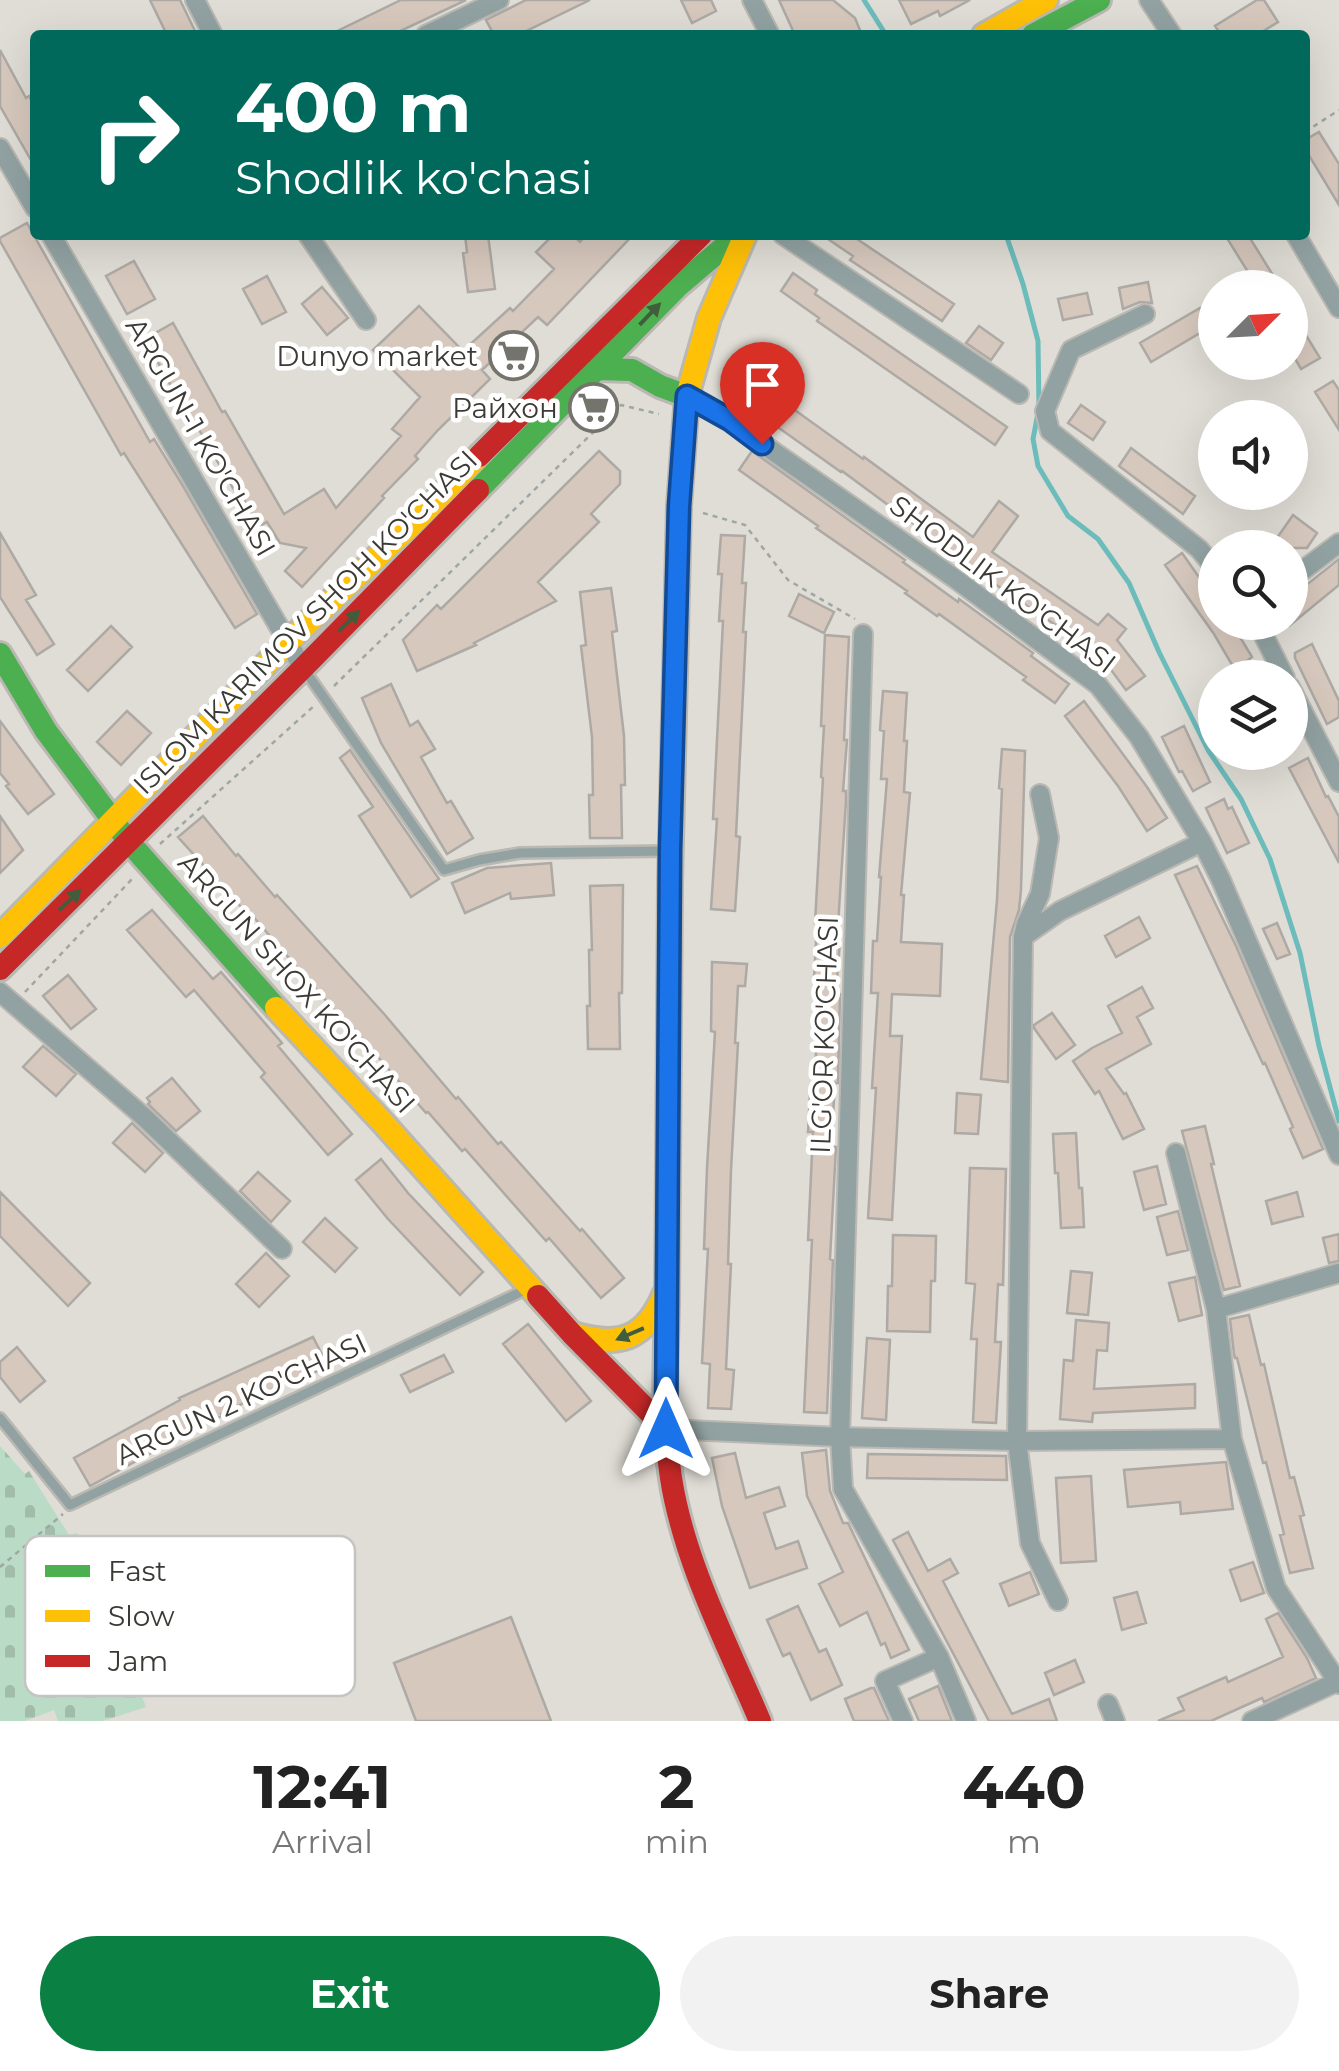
<!DOCTYPE html>
<meta charset="utf-8">
<style>
body{margin:0;font-family:Montserrat,sans-serif;background:#f2f2f2;color:#222;height:100vh;display:flex;flex-direction:column;font-size:38px;white-space:nowrap}
*{box-sizing:border-box;margin:0}
p{font-size:32px;color:#767676}
.icon{flex:none;width:55px;height:55px;fill:none;stroke:currentColor;stroke-width:2;stroke-linecap:round;stroke-linejoin:round}
.map{position:relative;height:1721px;overflow:hidden}
.drawer{display:flex;flex-direction:column;background:#fff;flex:1}
.drawer>*{flex:none}
.banner{position:absolute;left:30px;top:30px;width:1280px;height:210px;border-radius:10px;box-shadow:0 10px 40px #0002;background:#00695c;color:#fff;overflow:hidden}
.needle{width:65px;rotate:66deg}
.fabs{position:absolute;left:1198px;top:270px;display:grid;gap:20px}
.fabs a{display:grid;place-items:center;width:110px;height:110px;border-radius:50%;background:#fff;box-shadow:0 10px 40px #0002;font-size:50px}
.pin{position:absolute;display:grid;place-items:center;width:85px;height:85px;color:#fff;margin:-102px -42px;border-radius:50% 50% 50% 0;rotate:-45deg;box-shadow:0 0 10px #0007}
.pin .icon{rotate:45deg}
.me{position:absolute;width:110px;margin:-55px;rotate:0deg;stroke-linejoin:round;filter:drop-shadow(0 0 8px #0008)}
.turn{display:flex;align-items:center;gap:35px;height:210px;padding:0 40px;font-size:45px}
.turn .icon{width:130px;height:130px;stroke-width:2.5}
.turn b{display:block;font-size:70px;line-height:85px}
.eta{display:flex;justify-content:space-evenly;align-items:center;height:170px;text-align:center}
.eta b{font-size:60px;font-weight:700;line-height:70px}
.primary-button{display:flex;gap:20px;margin-top:auto;padding:20px 40px}
.primary-button a{flex:1;height:115px;border-radius:60px;background:#0b8043;color:#fff;font-size:40px;font-weight:700;line-height:115px;text-align:center}
.primary-button a+a{background:#f2f2f2;color:#222}
.map>svg:first-child{display:block}
.cemetery{fill:url(#cemetery-stones)}
.lines{fill:none;stroke-linecap:round;stroke-linejoin:round}
.stream{stroke:#6cbcbc;stroke-width:5}
.building{fill:#d7c8bd;stroke:#ada9a5;stroke-width:2.5}
.lane-casing{stroke:#bab8b2;stroke-width:14}
.street-casing{stroke:#bab8b2;stroke-width:22}
.fast-casing{stroke:#bab8b2;stroke-width:28}
.slow-casing{stroke:#bab8b2;stroke-width:28}
.jam-casing{stroke:#bab8b2;stroke-width:28}
.path{stroke:#9ea7a5;stroke-width:2.5;stroke-dasharray:5 5;stroke-linecap:butt}
.lane{stroke:#92a2a2;stroke-width:9}
.street{stroke:#92a2a2;stroke-width:18}
.fast{stroke:#4caf50;stroke-width:22}
.slow{stroke:#ffc107;stroke-width:22}
.jam{stroke:#c62828;stroke-width:22}
.oneway{fill:#405d3c}
.route-casing{stroke:#114b97;stroke-width:25}
.route{stroke:#1a73e8;stroke-width:18}
.labels{text-anchor:middle;dominant-baseline:central;stroke-width:9;stroke-linejoin:round;paint-order:stroke}
.poi-label{font-size:28px;fill:#3b3a34;stroke:#fff;text-anchor:end}
.street-label{font-size:28px;fill:#3b3a34;stroke:#fff}
.key{fill:#fff;stroke:#c4c4c2;stroke-width:2.5}
.key-label{font-size:28px;fill:#3b3a34}
</style>
<div class="map">
<svg width="1339" height="1721" viewBox="0 0 1339 1721">
<defs>
<pattern id="cemetery-stones" width="16" height="16" patternUnits="userSpaceOnUse" patternTransform="scale(2.5)"><rect width="16" height="16" fill="#badbc5"/><path d="M2 7V4a2 2 0 0 1 4 0v3zM10 15v-3a2 2 0 0 1 4 0v3z" fill="#a1bdaa"/></pattern>
</defs>
<rect width="100%" height="100%" fill="#dfddd5"/>
<path class="cemetery" d="M0 1446 25 1474 29 1471 69 1535 77 1533 146 1707 103 1721H58L54 1710 25 1721H0Z"/>
<g class="lines">
<path class="stream" d="M864 0 886 35
M1006 235 1023 284 1038 341 1039 408 1033 439 1038 466 1068 516 1098 539 1129 583 1159 652 1208 750 1241 799 1270 859 1300 953 1319 1046 1339 1121"/>
</g>
<path class="building" d="M150 0H180L197 35H167Z
M401 0H466L392 35H329Z
M526 0H590L518 35H494L486 20Z
M681 0H711L716 11 692 23Z
M779 0H833L855 18 862 35H795Z
M899 0H970L940 16 938 11 911 24Z
M1257 0H1264L1278 22 1257 35H1221L1215 26Z
M0 50 26 98 29 96 35 107V167L0 106Z
M1319 132 1339 164V205L1305 149V140Z
M27 223 150 442 154 439 183 486 257 614 235 628 124 453 121 455 0 241V238Z
M465 235H488L495 289 468 292 463 253 467 252Z
M553 235H573L580 242 586 235H633L547 325 538 317 482 370 490 379 438 430 415 456 418 459 382 496 384 498 302 587 285 571 306 548 280 543 267 522 258 527 243 498 240 500 194 421 191 422 145 339 173 323 222 412 225 411 284 514 324 489 336 508 401 436 392 429 420 397 373 350 419 306 463 351 510 308 513 311 554 269 536 252Z
M822 235H851L954 304 942 321 850 260 853 256Z
M1225 235H1248L1281 288H1258Z
M134 261 155 299 127 314 106 276Z
M793 273 817 290 815 294 1007 427 995 445 817 321 819 318 781 291Z
M267 276 286 312 262 324 243 289Z
M1148 282 1152 303 1140 302 1123 309 1119 288Z
M322 287 348 318 327 335 302 304Z
M1087 293 1092 314 1063 320 1058 299Z
M1200 308 1210 327 1151 362 1140 343Z
M979 326 1003 343 991 360 966 343Z
M1304 332 1320 358 1301 369 1290 350V341Z
M762 349 803 375 785 403 863 459 864 457 973 537 999 501 1018 516 992 552 1098 625 1108 614 1126 629 1117 640 1145 676 1126 690 1106 663 1078 640 1002 589 842 471 841 472 772 423 770 427 744 410 749 388Z
M1333 381 1339 390V430L1315 392Z
M1081 405 1105 422 1093 440 1068 423Z
M1131 448 1195 496 1183 514 1119 466Z
M599 451 620 471V484L591 514 599 522 538 582 556 601 474 643 476 645 417 671 403 640 437 605 441 609Z
M752 451 905 560 903 562 958 602 959 599 1033 653 1031 656 1069 684 1055 703 1023 680 1026 677 939 614 937 616 905 593 907 591 816 528 818 526 739 470Z
M1293 515 1317 533 1307 548H1270Z
M0 533 36 595 26 600 54 644 37 655 0 597Z
M721 535 745 536 742 583H746L743 632H746L736 836 740 837 735 911 711 909 717 819H713L723 621H719L722 574H718Z
M1182 553 1215 600V622H1231L1252 657 1235 670 1214 634 1165 565Z
M1339 559V585L1290 625V598Z
M611 588 617 631 612 632 624 736 625 785H621L622 838H590L589 795H593L592 737 581 646 586 645 580 592Z
M799 594 834 612 824 633 789 616Z
M111 626 132 647 88 691 67 670Z
M825 635 849 637 844 740H847L843 791H846V801L837 941H840L836 993 840 994 838 1083H835L831 1147H836L830 1259 833 1260 827 1413 804 1412 812 1240H808L813 1132H808L810 1093H814L817 1031H815L818 979 814 978 817 923H815L823 778 821 777 824 726H821Z
M1312 644 1339 701V717L1327 724 1295 658V653Z
M391 684 410 726 418 721 435 749 421 757 447 803 451 801 473 838 447 854 381 743 362 698Z
M883 691 907 693 904 741H907L904 792 910 793 901 895H904L901 942 942 944 940 996 892 994 890 1036H902L892 1220 868 1218 876 1088H872L878 993H871L873 941H877L881 877H879L887 779H881L884 731 880 730Z
M1084 701 1147 787 1167 818 1147 831 1118 786 1065 716Z
M127 711 151 733 121 765 97 742Z
M0 721 54 794 28 814 6 786 9 784 0 773Z
M1184 726 1210 782 1193 791 1182 771 1179 772 1162 737Z
M1002 749 1025 751 1021 890 1019 910 1010 937 1008 1082 981 1079 997 900 1002 789 999 788Z
M350 750 439 879 411 897 359 816 373 807 340 758Z
M1308 758 1326 797 1328 796 1339 817V863L1289 768Z
M1224 799 1228 809 1232 807 1249 843 1227 853 1206 808Z
M0 816 23 850 0 873Z
M203 816 236 856 238 854 275 897 277 895 385 1015 456 1099 458 1097 498 1144 501 1142 580 1231 582 1229 624 1278 601 1298 549 1238 546 1241 465 1149 462 1151 428 1112 426 1113 349 1023 347 1025 244 906 242 908 178 837Z
M551 863 554 895 511 899 510 893 465 913 452 883 487 868Z
M1197 866 1236 946 1323 1149 1303 1158 1290 1129 1293 1127 1265 1063 1263 1064 1175 875Z
M623 885 622 993H619L620 1049H588L587 1006H590L589 950H592L590 886Z
M152 910 213 979 221 972 282 1043 278 1046 352 1134 328 1155 261 1077 265 1073 194 990 186 997 127 930Z
M1139 917 1150 938 1116 957 1105 936Z
M1277 923 1290 954 1277 959 1263 929Z
M712 962 747 964 745 986H738L735 1043H738L731 1170 728 1264H731L726 1369 734 1370 731 1409 708 1408 710 1364 702 1363 708 1249H704L707 1168 715 1032 711 1031Z
M68 975 96 1009 71 1029 43 996Z
M1142 987 1153 1008 1137 1017 1151 1044 1106 1069 1124 1094 1126 1093 1144 1129 1123 1139 1099 1091 1095 1094 1073 1061 1092 1048 1122 1033 1108 1006Z
M1052 1013 1075 1045 1056 1059 1034 1028V1025Z
M43 1046 76 1074 56 1096 23 1067Z
M172 1078 200 1111 176 1131 148 1104 150 1102 147 1098Z
M957 1093 981 1095 978 1134 955 1133Z
M132 1123 163 1153 145 1172 113 1143Z
M1205 1126 1214 1164H1211L1240 1286 1224 1290 1182 1131Z
M1076 1133 1079 1188H1082L1084 1227 1061 1228 1058 1173H1055L1053 1134Z
M381 1159 408 1193 483 1272 460 1295 388 1219 356 1180Z
M1157 1166 1166 1204 1144 1210 1134 1172Z
M970 1168 1006 1169 1003 1285 998 1284 995 1342H1001L996 1423 973 1422 977 1339H971L975 1284 966 1283Z
M258 1172 290 1201 271 1222 240 1191Z
M0 1192 90 1283 68 1306 0 1236Z
M1297 1192 1303 1216 1272 1224 1266 1201Z
M1178 1211 1188 1250 1167 1255 1157 1217Z
M325 1218 357 1248 335 1272 303 1242Z
M1339 1234V1261L1329 1263 1323 1238Z
M893 1235 936 1236 935 1281H931L930 1332 887 1331 888 1286H892Z
M266 1253 289 1276 259 1307 236 1284Z
M1071 1271 1092 1273 1088 1315 1067 1313Z
M1195 1277 1202 1315 1179 1321 1169 1283Z
M1249 1315 1261 1365 1264 1364 1290 1478 1294 1477 1304 1515 1300 1516 1313 1568 1290 1573 1280 1535 1284 1534 1266 1462 1263 1463 1237 1358H1235L1234 1354 1230 1319Z
M1076 1320 1109 1323 1107 1351 1097 1350 1094 1389 1195 1384V1408L1093 1413 1092 1422 1060 1419 1064 1360 1073 1361Z
M528 1324 591 1401 566 1421 503 1344Z
M313 1337 328 1366 289 1385 287 1382 221 1414 222 1416 183 1433 184 1435 90 1486 74 1458 180 1400 179 1398Z
M867 1338 890 1340 886 1420 862 1418Z
M17 1347 45 1381 20 1402 0 1377V1362Z
M444 1355 453 1372 410 1392 401 1375Z
M826 1450 830 1491 843 1523H848L909 1650 891 1658 885 1643 881 1645 867 1612 840 1626 819 1584 843 1572 807 1496 802 1453Z
M735 1453 746 1498 779 1487 785 1506 764 1513 776 1549 798 1541 807 1568 750 1588 722 1506 712 1458Z
M868 1454 1006 1456 1007 1480 867 1478Z
M1226 1462 1233 1509 1181 1514 1180 1502 1128 1507 1124 1470Z
M1091 1476 1096 1561 1061 1563 1056 1478Z
M908 1532 928 1571 950 1559 958 1573 943 1581 1012 1714 1049 1699 1057 1721H989L893 1540Z
M1253 1562 1264 1593 1241 1601 1230 1570Z
M1030 1572 1039 1594 1009 1606 1000 1584Z
M1137 1592 1146 1623 1122 1630 1114 1598Z
M798 1606 819 1652 826 1649 842 1685 811 1700 790 1653 783 1656 767 1620Z
M1278 1613 1307 1658 1316 1678 1264 1702 1262 1698 1211 1721H1158L1184 1710 1178 1698 1226 1677 1228 1682 1283 1657 1266 1619Z
M511 1617 551 1721H416L394 1663Z
M1075 1660 1084 1682 1054 1695 1045 1673Z
M938 1686 952 1721H919L909 1699Z
M871 1688H874L889 1721H854L845 1699Z"/>
<g class="lines">
<defs>
<path id="lane" d="M304 669 444 870 479 860 520 853 667 851
M0 1418 70 1505 527 1289"/>
<path id="street" d="M195 0 213 35
M752 0 770 35
M1149 0 1172 35
M426 35 499 0
M0 148 35 208
M51 235 303 668
M308 235 366 320
M783 235 1019 394
M1296 235 1339 308
M1145 314 1071 350 1045 411 1050 431 1199 549 1215 568
M687 396 730 421 957 580 1098 685 1139 737 1202 842 1221 880 1339 1155
M1290 580 1339 543
M1257 622 1285 678
M863 634 840 1437 843 1489 939 1657 966 1721
M1290 687 1339 782
M1040 794 1049 838 1040 894 1026 924 1023 937 1017 1441 1030 1543 1058 1601
M1023 937 1060 911 1202 842
M0 992 144 1117 282 1249
M1176 1153 1216 1309 1232 1439 1276 1588 1339 1684
M1216 1309 1339 1273
M666 1429 840 1437 1017 1441 1232 1439
M1108 1704 1115 1721
M903 1721 885 1681 939 1657
M1252 1721 1339 1681"/>
<path id="fast" d="M1033 35 1099 0
M597 369 632 370 660 386 687 396
M478 490 677 287 738 235
M0 654 46 731 129 842 276 1008
M667 1302 670 882"/>
<path id="slow" d="M984 35 1046 0
M670 882 679 506 687 396 709 318 745 235
M0 936 289 641 414 522 479 456
M276 1008 385 1125 538 1296
M573 1334C620 1348 646 1339 665 1293"/>
<path id="jam" d="M479 456 701 235
M0 969 303 668 478 490
M538 1296 572 1334 666 1429
M667 1302C666 1360 662 1420 671 1478 684 1562 727 1643 760 1721"/>
</defs>
<use href="#lane" class="lane-casing"/>
<use href="#street" class="street-casing"/>
<use href="#fast" class="fast-casing"/>
<use href="#slow" class="slow-casing"/>
<use href="#jam" class="jam-casing"/>
<path class="path" d="M1305 132 1339 110
M703 513 745 525 788 580 855 619
M334 686 621 405 659 414
M160 844 314 706
M25 992 133 878
M0 1567 63 1514"/>
<use href="#lane" class="lane"/>
<use href="#street" class="street"/>
<use href="#fast" class="fast"/>
<use href="#slow" class="slow"/>
<use href="#jam" class="jam"/>
</g>
<defs><path id="oneway-solid" d="M-6-.8H1V-3.2L6.5 0L1 3.2V.8H-6Z" transform="scale(2.5)"/></defs>
<g class="oneway">
<use href="#oneway-solid" transform="translate(650 314) rotate(-46)"/>
<use href="#oneway-solid" transform="translate(349 621) rotate(-45)"/>
<use href="#oneway-solid" transform="translate(70 900) rotate(-44)"/>
<use href="#oneway-solid" transform="translate(630 1334) rotate(157)"/>
</g>
<g class="lines">
<defs>
<path id="route" d="M666 1429 670 851 679 506 687 396 730 420 762 444"/>
</defs>
<use href="#route" class="route-casing"/>
<use href="#route" class="route"/>
</g>
<defs>
<symbol id="supermarket-ring" viewBox="-11 -11 22 22"><circle r="9.5" fill="#fff" stroke="#74736c" stroke-width="1.5"/><path d="M-6-5.5h2.5l.6 2H6L4.5 2H-2.5L-4.4-4H-6ZM-1.5 3.2a1.3 1.3 0 1 0 .1 0ZM3 3.2a1.3 1.3 0 1 0 .1 0Z" fill="#74736c"/></symbol>
</defs>
<g fill-rule="evenodd">
<use href="#supermarket-ring" x="486" y="328" width="55" height="55"/>
<use href="#supermarket-ring" x="566" y="380" width="55" height="55"/>
</g>
<g class="labels">
<g class="poi-label">
<text x="478" y="356">Dunyo market</text>
<text x="558" y="408">Райхон</text>
</g>
<g class="street-label">
<text transform="translate(201 437) rotate(60)">ARGUN-1 KO'CHASI</text>
<text transform="translate(1003 584) rotate(37)">SHODLIK KO'CHASI</text>
<text transform="translate(305 622) rotate(-45)">ISLOM KARIMOV SHOH KO'CHASI</text>
<text transform="translate(297 983) rotate(48)">ARGUN SHOX KO'CHASI</text>
<text transform="translate(824 1035) rotate(-88)">ILG'OR KO'CHASI</text>
<text transform="translate(241 1399) rotate(-25)">ARGUN 2 KO'CHASI</text>
</g>
</g>
<rect x="25" y="1536" width="330" height="160" rx="15" class="key"/>
<rect x="45" y="1565" width="45" height="12" fill="#4caf50"/>
<rect x="45" y="1610" width="45" height="12" fill="#ffc107"/>
<rect x="45" y="1655" width="45" height="12" fill="#c62828"/>
<g class="key-label">
<text x="108" y="1581">Fast</text>
<text x="108" y="1626">Slow</text>
<text x="108" y="1671">Jam</text>
</g>
</svg>
<div class="fabs">
<a><svg class="needle" viewBox="-14 -14 28 28"><path d="M0-13l5 13h-10z" fill="#e53935"/><path d="M0 13l5-13h-10z" fill="#767676"/></svg></a>
<a><svg class="icon" aria-label="sound" viewBox="0 0 24 24"><path d="M4 9h4l5-4v14l-5-4H4zM17 9q2 3 0 6"/></svg></a>
<a><svg class="icon" aria-label="search" viewBox="0 0 24 24"><circle cx="10" cy="10" r="6"/><path d="M15 15l6 6"/></svg></a>
<a><svg class="icon" aria-label="layers" viewBox="0 0 24 24"><path d="M12 4l9 5-9 5-9-5zM3 14l9 5 9-5"/></svg></a>
</div>
<div class="pin" style="left:762px;top:444px;background:#d93025"><svg class="icon" aria-label="arrive" viewBox="0 0 24 24"><path d="M6 21V4h12l-3 4 3 4H6"/></svg></div>
<svg class="me" style="left:666px;top:1429px" viewBox="-20 -20 40 40"><path d="M0-17L14 15 0 8-14 15z" fill="#1a73e8" stroke="#fff" stroke-width="4"/></svg>
<div class="banner">
<div class="turn"><svg class="icon" aria-label="right" viewBox="0 0 24 24"><path d="M7 20v-9h11M14 6l5 5-5 5"/></svg><div><b>400 m</b>Shodlik ko'chasi</div></div>
</div>
</div>
<section class="drawer">
<div class="eta">
<div><b>12:41</b><p>Arrival</p></div>
<div><b>2</b><p>min</p></div>
<div><b>440</b><p>m</p></div>
</div>
<div class="primary-button"><a>Exit</a><a>Share</a></div>
</section>
